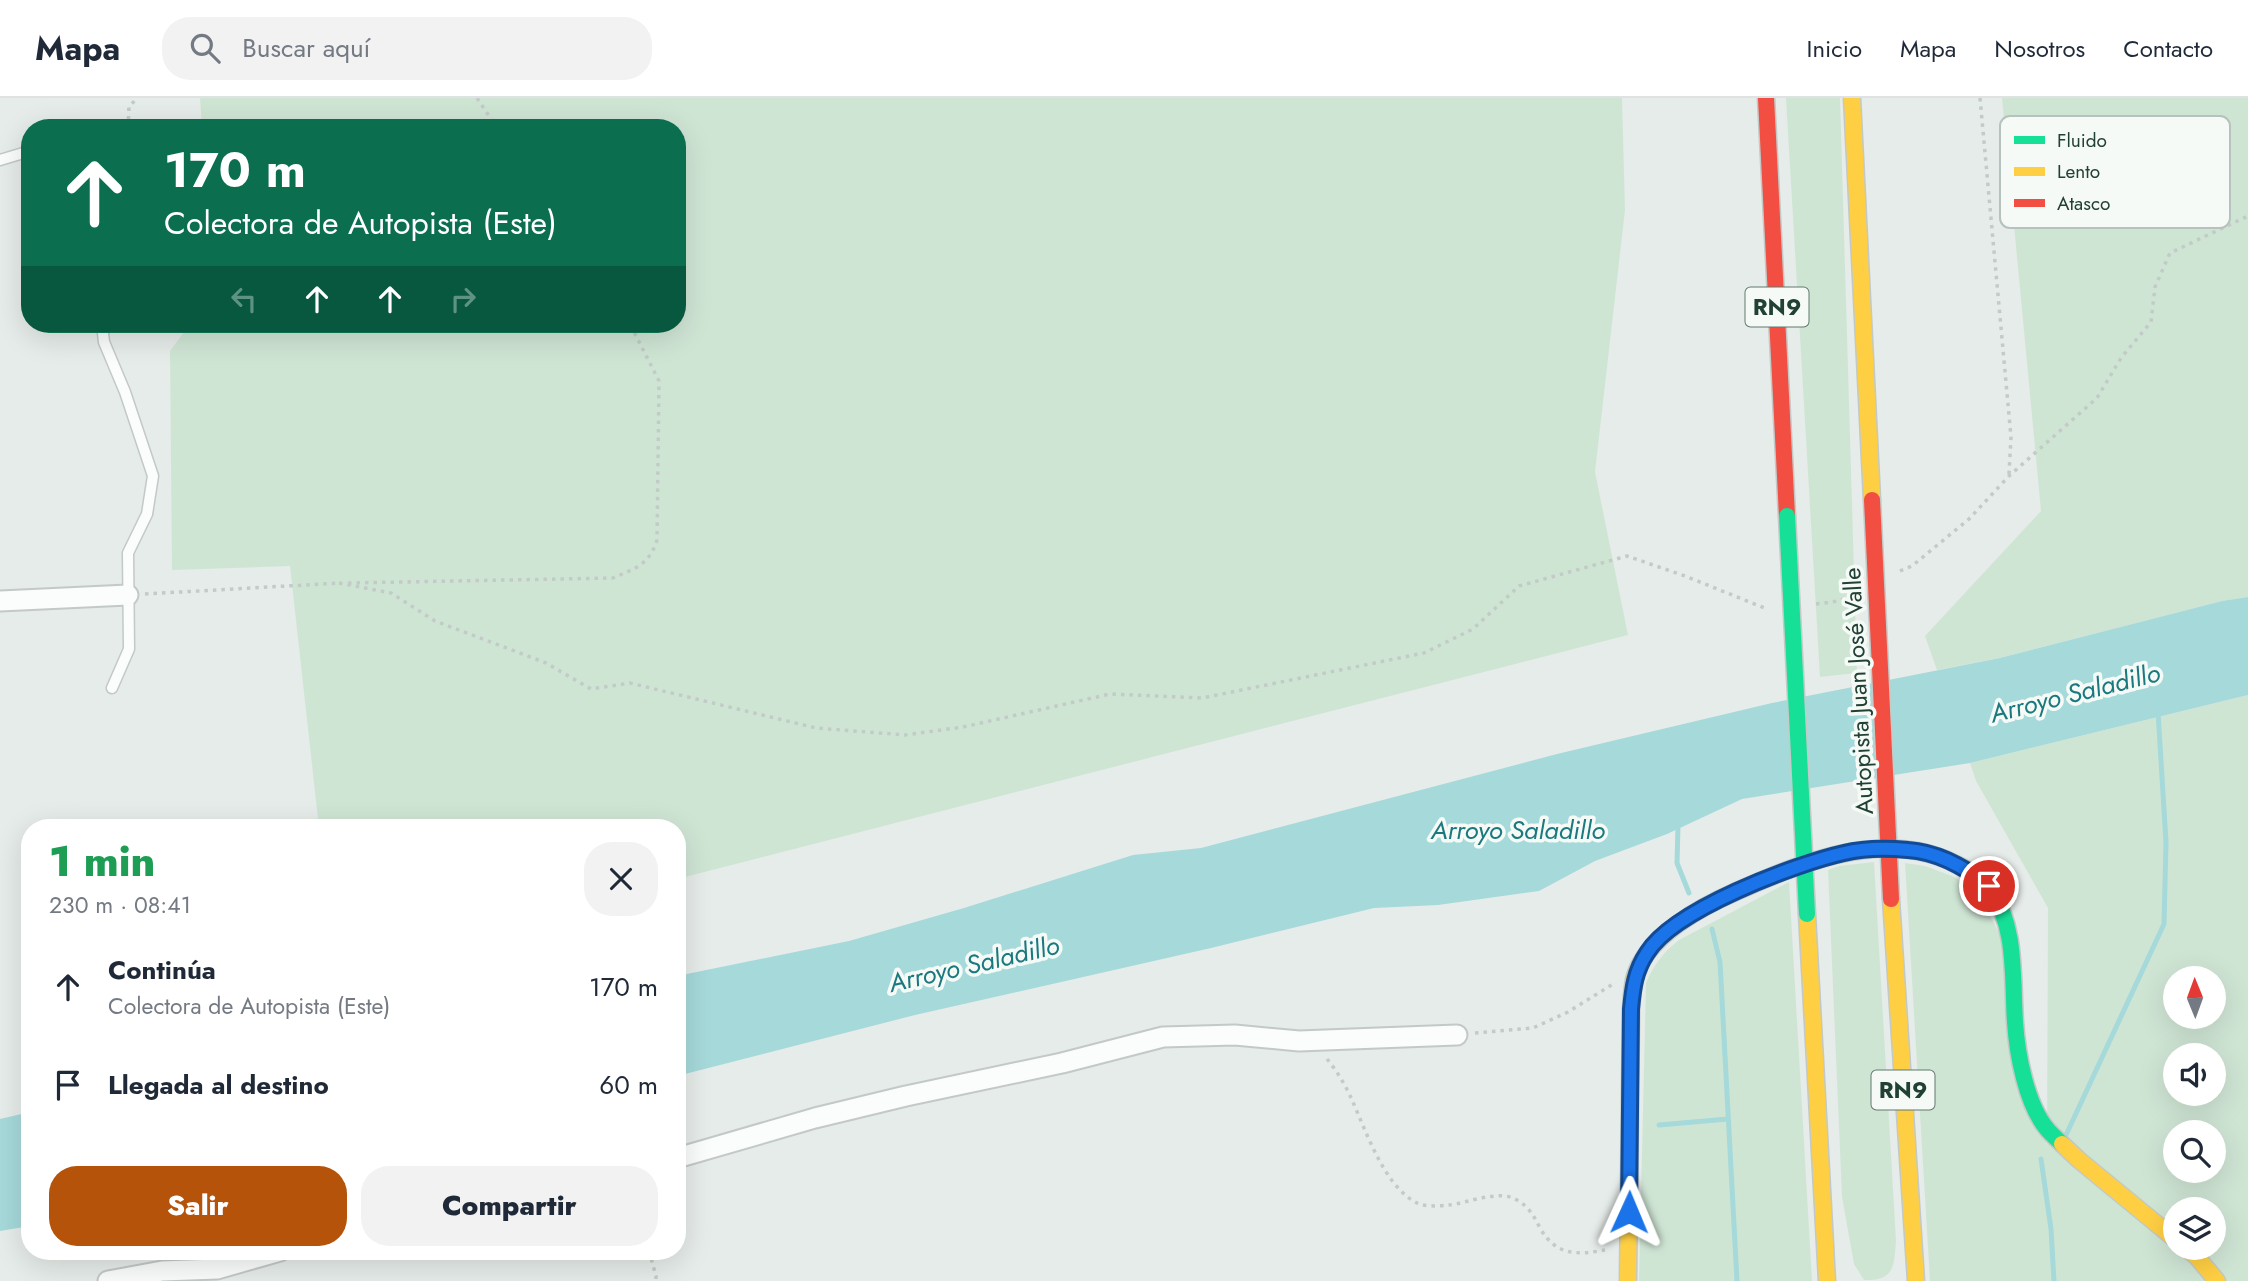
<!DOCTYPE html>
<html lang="es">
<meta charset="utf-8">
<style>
body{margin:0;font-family:Jost,sans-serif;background:#f2f2f3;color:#1f2937;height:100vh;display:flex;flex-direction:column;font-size:26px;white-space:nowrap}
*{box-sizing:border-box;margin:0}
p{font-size:23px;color:#747a83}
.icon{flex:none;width:38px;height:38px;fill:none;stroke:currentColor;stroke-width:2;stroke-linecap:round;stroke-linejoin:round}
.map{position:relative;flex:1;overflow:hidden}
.sheet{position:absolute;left:21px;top:721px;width:665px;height:441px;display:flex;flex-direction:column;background:#fff;border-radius:28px;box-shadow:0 7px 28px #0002}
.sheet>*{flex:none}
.banner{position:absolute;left:21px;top:21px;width:665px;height:214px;border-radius:28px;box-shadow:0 7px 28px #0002;background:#0b6e4f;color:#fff;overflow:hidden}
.needle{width:46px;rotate:359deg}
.tools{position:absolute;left:2163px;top:868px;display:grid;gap:14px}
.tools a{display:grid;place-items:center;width:63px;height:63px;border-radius:50%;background:#fff;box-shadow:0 7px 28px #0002;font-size:35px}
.pin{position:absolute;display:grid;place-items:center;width:60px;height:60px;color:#fff;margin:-30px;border:4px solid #fff;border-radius:50%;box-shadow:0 2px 7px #0007}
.me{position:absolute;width:77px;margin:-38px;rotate:1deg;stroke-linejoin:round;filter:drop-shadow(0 0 5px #0008)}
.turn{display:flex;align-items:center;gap:24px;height:147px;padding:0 28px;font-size:32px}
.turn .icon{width:91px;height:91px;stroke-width:2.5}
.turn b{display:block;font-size:49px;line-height:60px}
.lanes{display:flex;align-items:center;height:66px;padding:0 28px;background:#0003;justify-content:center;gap:35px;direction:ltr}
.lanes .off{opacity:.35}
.round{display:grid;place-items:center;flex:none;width:74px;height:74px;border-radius:28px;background:#f2f2f3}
.summary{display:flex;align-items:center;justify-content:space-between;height:119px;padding:0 28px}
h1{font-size:42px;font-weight:800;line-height:52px;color:#1e9e55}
.button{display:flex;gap:14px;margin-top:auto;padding:14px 28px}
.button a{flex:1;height:80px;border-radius:28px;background:#b45309;color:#fff;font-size:28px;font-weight:800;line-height:80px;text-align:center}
.button a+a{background:#f2f2f3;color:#1f2937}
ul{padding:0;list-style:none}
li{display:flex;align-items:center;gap:21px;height:98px;padding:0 28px}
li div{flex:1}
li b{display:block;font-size:26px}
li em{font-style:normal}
header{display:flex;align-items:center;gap:42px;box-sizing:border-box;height:98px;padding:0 35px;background:#fff;border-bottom:2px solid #e0e1e3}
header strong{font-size:33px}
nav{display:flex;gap:38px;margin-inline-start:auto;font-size:24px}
.search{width:490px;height:63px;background:#f2f2f3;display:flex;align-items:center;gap:18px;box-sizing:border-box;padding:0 24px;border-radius:28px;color:#747a83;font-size:26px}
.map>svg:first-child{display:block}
.green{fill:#cfe5d4;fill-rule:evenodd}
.water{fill:#a6d9da}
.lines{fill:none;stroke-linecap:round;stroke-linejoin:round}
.stream{stroke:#a6d9da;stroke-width:5}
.lane-casing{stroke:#c3c9c6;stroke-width:13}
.street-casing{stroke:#c3c9c6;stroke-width:23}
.fast-casing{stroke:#c2c9c6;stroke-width:19}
.slow-casing{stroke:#c2c9c6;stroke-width:19}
.jam-casing{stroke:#c2c9c6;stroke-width:19}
.path{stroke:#c2cbc7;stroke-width:3.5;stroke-dasharray:3.5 5;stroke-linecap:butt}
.lane{stroke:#fbfcfc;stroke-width:10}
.street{stroke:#fbfcfc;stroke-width:19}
.fast{stroke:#16e098;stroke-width:16}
.slow{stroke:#ffcf43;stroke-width:16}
.jam{stroke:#f24e42;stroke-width:16}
.fast-bridge-casing{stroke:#c2cbc7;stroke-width:19;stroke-linecap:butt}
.jam-bridge-casing{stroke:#c2cbc7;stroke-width:19;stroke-linecap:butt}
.fast-bridge{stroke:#16e098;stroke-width:16}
.jam-bridge{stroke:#f24e42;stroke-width:16}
.route-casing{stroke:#114b97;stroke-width:18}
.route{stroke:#1a73e8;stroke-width:12}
.labels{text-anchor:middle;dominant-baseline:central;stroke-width:7;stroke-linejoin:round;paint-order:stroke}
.shield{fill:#f5faf7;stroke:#61786f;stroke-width:2}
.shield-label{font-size:23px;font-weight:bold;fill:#224135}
.street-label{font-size:24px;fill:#224135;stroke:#f5faf7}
.water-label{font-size:26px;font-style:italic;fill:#1a797f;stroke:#f5faf7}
.key{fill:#f5faf7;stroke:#b6c2bd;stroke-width:2}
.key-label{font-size:19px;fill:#224135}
</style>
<header>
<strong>Mapa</strong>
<div class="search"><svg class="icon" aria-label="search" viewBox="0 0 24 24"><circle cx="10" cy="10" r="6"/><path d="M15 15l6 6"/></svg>Buscar aquí</div>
<nav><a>Inicio</a><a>Mapa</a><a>Nosotros</a><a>Contacto</a></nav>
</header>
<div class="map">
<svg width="2248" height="1183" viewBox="0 0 2248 1183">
<rect width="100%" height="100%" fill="#e6ece9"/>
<path class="green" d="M200 0H1622L1625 112 1595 374 1628 537 677 781V730H319L290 468 172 472 170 253 190 226H677V30H202Z
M1786 0H1840L1857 575 1820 579Z
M2002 0H2248V499L2222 503 2000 560 1937 572 1925 538 2041 413Z
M2248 597V1183H1930L1905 765 1925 768 1952 778 1977 792 1999 835 2047 1048 2048 810 1976 683 1970 665ZM2175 880H2214V919H2175ZM2175 957H2214V996H2175ZM2175 1034H2214V1073H2175ZM2175 1111H2214V1150H2175Z
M1874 764 1896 1143C1894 1168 1895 1183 1864 1182L1854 1166 1842 1099 1828 772 1839 768Z
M1789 784 1812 1183H1639L1646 885C1654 866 1664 854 1679 842Z"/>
<path class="water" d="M2248 499V597L1970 665 1742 701 1667 736 1595 763 1539 793 1438 807 1374 810 1211 850 915 917 677 978V878L849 843 964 810 1133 757 1201 750 1557 656 1772 605 2000 560 2222 503Z
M30 1014V1128L0 1133V1021Z"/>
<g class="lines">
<path class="stream" d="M1678 727 1677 765 1689 795
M1712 831 1720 864 1737 1183
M1659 1027 1728 1021
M2066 1037 2164 826 2166 744 2158 614
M2041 1061 2051 1131 2054 1183"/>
<defs>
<path id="lane" d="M0 62 30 53
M102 226 104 244 125 294 153 378 147 416 128 455 129 551 112 590"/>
<path id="street" d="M0 503 128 497
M677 1060 815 1020 906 998 1062 965 1163 939 1235 937 1299 943 1457 937
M108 1183 162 1173 217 1171 280 1153"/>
<path id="fast" d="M1735 794C1798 766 1876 733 1945 761 1960 768 1980 776 1990 790 2017 829 2012 879 2015 924 2017 955 2026 1006 2047 1031 2051 1036 2057 1041 2062 1046"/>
<path id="slow" d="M1852 0 1872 402
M1891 801 1916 1183
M1807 816 1827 1183
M2062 1046 2079 1062 2175 1141
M2186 1150 2197 1159 2217 1183
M1628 1183 1631 911C1632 901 1632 888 1635 878 1647 839 1700 809 1735 794"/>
<path id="jam" d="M1766 0 1787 418"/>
</defs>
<use href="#lane" class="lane-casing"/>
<use href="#street" class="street-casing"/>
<use href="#fast" class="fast-casing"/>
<use href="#slow" class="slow-casing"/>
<use href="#jam" class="jam-casing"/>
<path class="path" d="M477 0 497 30
M1980 0 2011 339 2009 376
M128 30 129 9 137 0
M1900 473 1912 468 1969 421 2009 378 2097 300 2121 260 2151 224 2155 189 2170 155 2248 118
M339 485 391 495 435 523 546 565 591 591 630 585 816 630 905 637 963 629 1110 596 1202 600 1424 555 1473 531 1519 488 1627 458 1685 478 1767 511
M348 485 613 480C636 470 649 467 657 442L659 283 630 226
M145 496 340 485
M1816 506 1839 503 1852 497
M1475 935 1533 930 1568 914 1613 886
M1327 961C1337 973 1346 988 1352 1002 1367 1035 1384 1088 1417 1105 1424 1109 1440 1108 1449 1107 1467 1105 1500 1091 1517 1102 1529 1109 1534 1118 1540 1130 1556 1158 1577 1157 1605 1152
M649 1153 656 1178V1183"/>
<use href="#lane" class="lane"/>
<use href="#street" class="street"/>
<use href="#fast" class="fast"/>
<use href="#slow" class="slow"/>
<use href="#jam" class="jam"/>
<defs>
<path id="fast-bridge" d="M1787 418 1807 816"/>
<path id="jam-bridge" d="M1872 402 1891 801"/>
</defs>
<use href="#fast-bridge" class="fast-bridge-casing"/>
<use href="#jam-bridge" class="jam-bridge-casing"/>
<use href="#fast-bridge" class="fast-bridge"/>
<use href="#jam-bridge" class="jam-bridge"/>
</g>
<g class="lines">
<defs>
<path id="route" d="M1629 1114 1631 911C1633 890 1635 873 1647 855 1673 812 1795 766 1844 755 1864 750 1888 750 1908 752 1939 754 1966 770 1989 788"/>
</defs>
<use href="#route" class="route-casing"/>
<use href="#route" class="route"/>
</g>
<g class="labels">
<g class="shield">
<rect x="1745.5" y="189.5" width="63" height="39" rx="5"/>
<rect x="1871.5" y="972.5" width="63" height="39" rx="5"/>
</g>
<g class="shield-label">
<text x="1777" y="209">RN9</text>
<text x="1903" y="992">RN9</text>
</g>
<g class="street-label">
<text transform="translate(1858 593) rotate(-93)">Autopista Juan José Valle</text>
</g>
<g class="water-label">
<text transform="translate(2075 595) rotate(-14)">Arroyo Saladillo</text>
<text x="1518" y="732">Arroyo Saladillo</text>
<text transform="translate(974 866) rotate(-13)">Arroyo Saladillo</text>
</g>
</g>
<rect x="2000" y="18" width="230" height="112" rx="10" class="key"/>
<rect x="2014" y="38" width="31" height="8" fill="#16e098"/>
<rect x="2014" y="69" width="31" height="9" fill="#ffcf43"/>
<rect x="2014" y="101" width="31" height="8" fill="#f24e42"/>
<g class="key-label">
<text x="2057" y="49">Fluido</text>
<text x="2057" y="80">Lento</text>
<text x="2057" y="112">Atasco</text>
</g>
</svg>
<div class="tools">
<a><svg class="needle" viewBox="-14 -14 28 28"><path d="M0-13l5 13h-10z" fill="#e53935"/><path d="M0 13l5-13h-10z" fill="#747a83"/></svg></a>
<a><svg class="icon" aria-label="sound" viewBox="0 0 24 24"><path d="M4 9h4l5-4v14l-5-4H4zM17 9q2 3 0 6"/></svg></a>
<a><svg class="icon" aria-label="search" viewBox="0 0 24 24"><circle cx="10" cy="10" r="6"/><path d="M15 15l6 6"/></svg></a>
<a><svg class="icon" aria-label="layers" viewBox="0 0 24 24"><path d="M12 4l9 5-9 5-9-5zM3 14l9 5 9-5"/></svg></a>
</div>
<div class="pin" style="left:1989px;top:788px;background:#d93025"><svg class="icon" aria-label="arrive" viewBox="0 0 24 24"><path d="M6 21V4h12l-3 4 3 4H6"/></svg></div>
<svg class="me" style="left:1629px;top:1114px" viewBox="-20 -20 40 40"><path d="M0-17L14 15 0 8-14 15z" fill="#1a73e8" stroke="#fff" stroke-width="4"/></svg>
<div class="banner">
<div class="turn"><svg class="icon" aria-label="ahead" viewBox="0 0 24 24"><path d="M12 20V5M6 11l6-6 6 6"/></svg><div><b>170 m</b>Colectora de Autopista (Este)</div></div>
<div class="lanes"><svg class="icon off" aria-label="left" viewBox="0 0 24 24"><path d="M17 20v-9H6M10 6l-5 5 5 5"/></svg><svg class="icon" aria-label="ahead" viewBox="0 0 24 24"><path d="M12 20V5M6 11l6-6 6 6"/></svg><svg class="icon" aria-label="ahead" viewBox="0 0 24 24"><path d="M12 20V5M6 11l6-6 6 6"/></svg><svg class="icon off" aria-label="right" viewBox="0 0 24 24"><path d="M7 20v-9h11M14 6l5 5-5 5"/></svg></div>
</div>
<section class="sheet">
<div class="summary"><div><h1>1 min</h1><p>230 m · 08:41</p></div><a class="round"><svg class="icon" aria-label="close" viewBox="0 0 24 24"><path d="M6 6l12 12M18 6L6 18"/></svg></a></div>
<ul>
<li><svg class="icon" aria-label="ahead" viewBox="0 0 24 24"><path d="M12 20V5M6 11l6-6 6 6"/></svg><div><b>Continúa</b><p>Colectora de Autopista (Este)</p></div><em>170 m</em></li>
<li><svg class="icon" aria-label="arrive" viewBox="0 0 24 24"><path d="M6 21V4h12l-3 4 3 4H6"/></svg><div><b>Llegada al destino</b></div><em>60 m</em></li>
</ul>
<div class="button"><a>Salir</a><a>Compartir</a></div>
</section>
</div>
